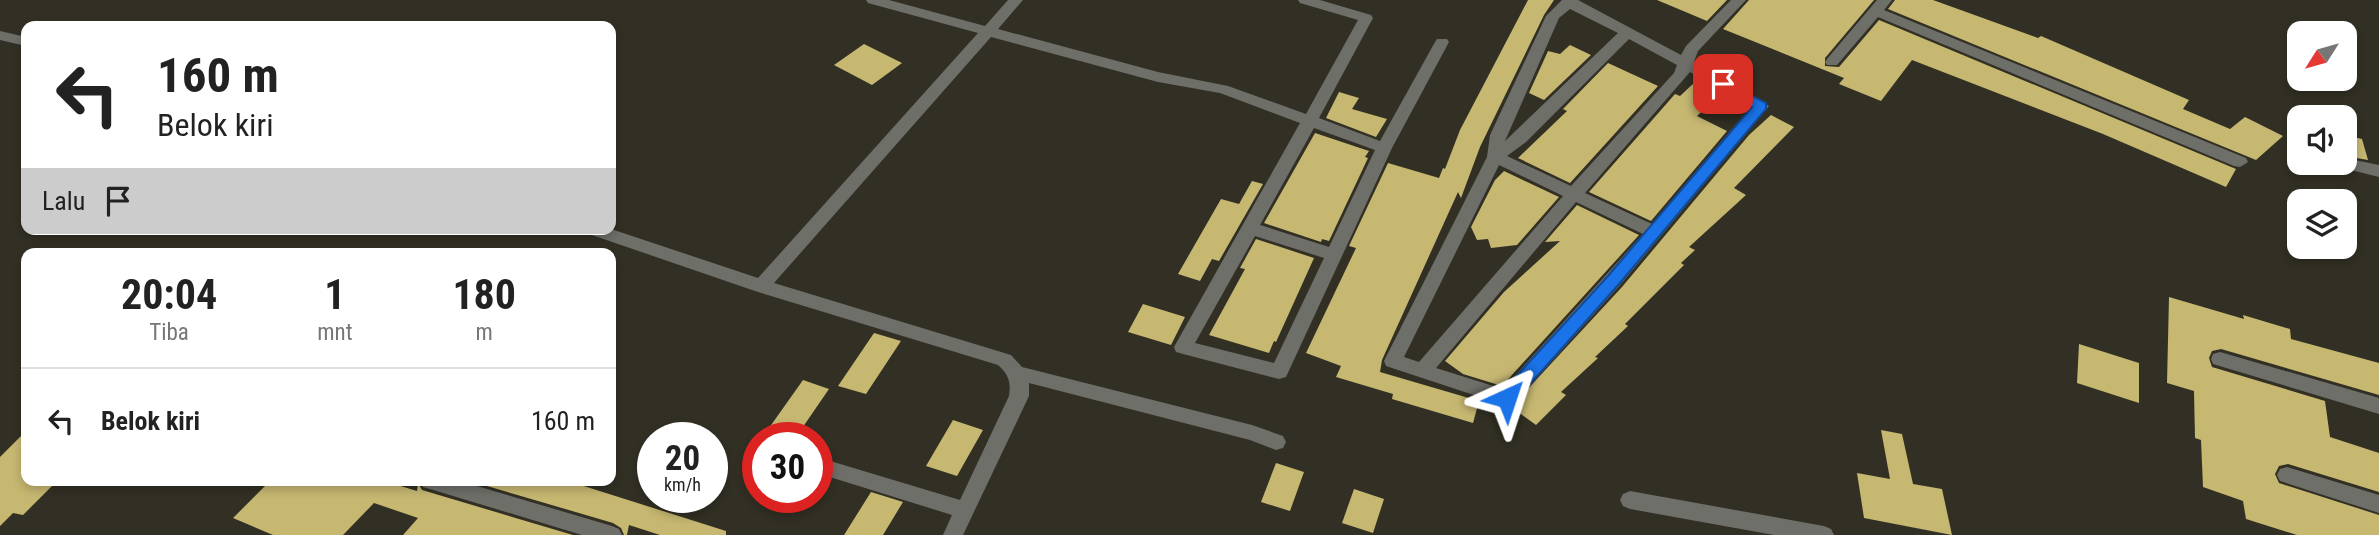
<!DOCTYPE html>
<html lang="id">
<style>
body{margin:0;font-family:"Roboto Condensed",sans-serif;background:#f6f6f6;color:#222;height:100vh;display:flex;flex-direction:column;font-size:26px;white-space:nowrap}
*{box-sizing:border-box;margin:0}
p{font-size:23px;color:#767676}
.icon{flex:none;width:38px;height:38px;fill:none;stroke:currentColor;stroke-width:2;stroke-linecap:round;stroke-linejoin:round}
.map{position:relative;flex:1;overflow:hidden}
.drawer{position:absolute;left:21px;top:248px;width:595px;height:238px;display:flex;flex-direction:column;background:#fff;border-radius:14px;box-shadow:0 4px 10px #0003}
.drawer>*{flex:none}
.banner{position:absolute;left:21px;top:21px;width:595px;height:214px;border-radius:14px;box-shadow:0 4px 10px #0003;background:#fff;color:#222;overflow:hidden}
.needle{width:46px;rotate:233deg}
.controls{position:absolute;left:2287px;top:21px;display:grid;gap:14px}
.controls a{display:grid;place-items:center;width:70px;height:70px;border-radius:14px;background:#fff;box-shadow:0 4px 10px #0003;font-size:35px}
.speed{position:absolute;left:637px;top:422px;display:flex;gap:14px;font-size:35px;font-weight:700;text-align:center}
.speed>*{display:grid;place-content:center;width:91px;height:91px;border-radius:50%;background:#fff;box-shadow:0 4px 10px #0003;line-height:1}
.speed small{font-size:18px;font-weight:400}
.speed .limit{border:10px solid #d22;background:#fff;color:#111}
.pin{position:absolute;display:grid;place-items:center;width:60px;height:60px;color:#fff;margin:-30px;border-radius:14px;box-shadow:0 4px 10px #0006}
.me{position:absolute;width:77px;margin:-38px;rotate:42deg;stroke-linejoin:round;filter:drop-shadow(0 0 5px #0008)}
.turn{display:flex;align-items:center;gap:24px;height:147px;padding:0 21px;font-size:32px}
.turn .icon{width:91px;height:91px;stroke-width:2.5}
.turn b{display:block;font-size:49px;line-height:60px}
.then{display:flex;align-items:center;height:66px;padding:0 21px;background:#0003;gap:14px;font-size:26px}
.eta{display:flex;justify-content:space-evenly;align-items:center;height:119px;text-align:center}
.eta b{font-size:42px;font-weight:700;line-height:49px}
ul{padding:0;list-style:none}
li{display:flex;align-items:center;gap:21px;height:105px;padding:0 21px;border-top:2px solid #e0e0e0}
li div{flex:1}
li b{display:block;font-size:26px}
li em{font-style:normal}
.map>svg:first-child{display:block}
.building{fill:#c6b771}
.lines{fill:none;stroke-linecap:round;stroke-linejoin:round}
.minor{fill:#6e6f69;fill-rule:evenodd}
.route{fill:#1a73e8;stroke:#114b97;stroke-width:2}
</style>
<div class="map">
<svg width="2379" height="535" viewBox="0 0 2379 535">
<rect width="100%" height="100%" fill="#323024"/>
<path class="building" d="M1528 0H1554L1544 15 1480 147 1461 198 1458 192 1382 360 1380 372 1479 401 1473 423 1392 399 1393 394 1336 377 1341 366 1306 353 1356 248 1349 246 1388 163 1439 178 1443 168 1445 169 1460 130Z
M1657 0H1727L1707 21Z
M1749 0H1874L1825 58V66L1839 67 1879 20 2236 169 2226 187 2103 134 1912 60 1881 101 1839 84 1844 78 1723 29Z
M1895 0H1933L2038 38 2041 36 2189 100 2183 109 2230 129 2245 117 2283 136 2256 160 1888 9Z
M864 44 902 63 872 85 834 65Z
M1570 45 1591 55 1544 100 1529 93 1548 51 1560 54Z
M1608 63 1658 86 1570 183 1518 158 1567 111 1563 109Z
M1694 83 1719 95 1697 116 1727 131 1651 221 1589 192 1675 94 1680 96Z
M1339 92 1359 98 1352 109 1387 119 1376 137 1326 118Z
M1771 115 1794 127 1734 188 1746 195 1689 247 1695 250 1681 263 1684 265 1625 324 1628 326 1595 357 1598 358 1561 392 1566 395 1536 425 1511 407 1622 287 1749 135Z
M1315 133 1369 151 1365 157 1368 158 1329 241 1322 239 1321 242 1264 223Z
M2345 135 2362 139 2368 160 2345 156Z
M1504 171 1559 197 1517 245 1491 248 1488 239 1477 240 1471 227 1495 180Z
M1252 181 1263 184 1219 261 1212 259 1200 281 1178 274 1221 199 1239 204Z
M1577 205 1639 235 1502 386 1463 374 1445 361 1504 292 1560 241 1545 242Z
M1256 239 1314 258 1276 342 1274 341 1269 353 1209 335 1245 269 1240 268Z
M2169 297 2244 319 2243 315 2290 329 2291 339 2379 363V395L2221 349 2212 351 2209 358 2212 367 2325 401 2330 437 2379 453V492L2288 464 2279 466 2275 474 2279 483 2379 515V535H2297L2246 519 2243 501 2203 487 2201 440 2195 438 2194 391 2167 383Z
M1143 304 1185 317 1171 345 1128 332Z
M874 333 901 341 866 394 838 386Z
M2079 344 2139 363V403L2077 383Z
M803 380 829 389 796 437 769 428Z
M953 420 983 430 957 476 926 466Z
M1881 430 1902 434 1913 484 1942 489 1952 535 1864 518 1857 473 1890 479Z
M26 431V481H57L23 515 13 513 0 526V457Z
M1276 463 1304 472 1290 511 1261 502Z
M270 481H384L417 491 418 483 422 490 573 535H403L418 518 374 503 343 535H273L233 518Z
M470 481H568L726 531V535H660L629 525 627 535H624L621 528 613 523Z
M1354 489 1384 499 1373 533 1342 523Z
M871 492 903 502 883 535H844Z"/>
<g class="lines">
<path class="minor" d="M866 0H889L985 26 1008 0H1023L998 29 1158 72 1228 86 1306 114 1358 20 1300 3 1298 0H1320L1371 15 1373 18 1319 118 1380 141 1435 42 1437 39H1447L1449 42 1392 148 1286 377 1279 379 1183 354 1176 352 1174 347 1300 123 1220 93 1158 82 991 37 774 283 1011 355 1022 367 1252 425 1283 436 1286 442 1283 448 1276 450 1250 440 1029 383V396L963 535H943L952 515 817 473V457L960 500 1009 396C1011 382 1009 375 998 365L755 291 586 233 584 229H611L758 278 978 33 868 3ZM1314 128 1375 150 1329 247 1260 225ZM1255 236 1324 258 1274 363 1195 343Z
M1562 0H1578L1681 55 1686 46 1731 0H1746L1698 51 1694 62 1769 106 1620 285 1514 403 1507 406 1386 366 1384 361 1487 157 1490 135 1546 16ZM1570 9 1618 33 1505 141 1559 18ZM1629 39 1677 65 1674 73 1571 186 1507 156 1526 142ZM1690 72 1751 107 1652 224 1585 193ZM1499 165 1563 196 1419 362 1404 357ZM1576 202 1643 234 1503 389 1436 368Z
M1877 0H1892L1884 10 2246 158 2248 162 2240 167 2234 166 1878 17 1837 65H1827L1825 62 1827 59Z
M0 31 26 37V46L0 40Z
M2345 158 2379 165V177L2339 167 2337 163H2345Z
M2220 352 2379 398V414L2213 364 2211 359 2213 354Z
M2287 467 2379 495V513L2280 481 2277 475 2280 469Z
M420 481H460L612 526 619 529 622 535H582L430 489 423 487Z
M1630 491 1824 526 1831 529 1834 535H1774L1630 509 1623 506 1620 500 1623 494Z"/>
</g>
<path class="route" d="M1723 80 1766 103V109L1619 284 1513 403H1500L1498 398 1500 394 1608 276 1752 107 1718 87V81Z"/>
</svg>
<div class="controls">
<a><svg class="needle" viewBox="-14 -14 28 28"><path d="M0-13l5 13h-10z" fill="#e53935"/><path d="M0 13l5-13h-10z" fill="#767676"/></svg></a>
<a><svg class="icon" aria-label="sound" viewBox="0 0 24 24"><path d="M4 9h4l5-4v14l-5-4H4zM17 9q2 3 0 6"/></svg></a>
<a><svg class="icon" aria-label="layers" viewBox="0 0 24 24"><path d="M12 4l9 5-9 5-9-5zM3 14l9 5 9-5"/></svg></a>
</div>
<div class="speed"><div>20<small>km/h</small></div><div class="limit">30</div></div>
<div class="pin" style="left:1723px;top:84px;background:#d93025"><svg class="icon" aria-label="arrive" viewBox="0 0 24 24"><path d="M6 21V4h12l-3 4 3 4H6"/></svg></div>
<svg class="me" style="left:1507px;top:398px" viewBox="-20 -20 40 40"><path d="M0-17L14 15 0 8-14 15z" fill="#1a73e8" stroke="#fff" stroke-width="4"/></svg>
<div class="banner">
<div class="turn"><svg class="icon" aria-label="left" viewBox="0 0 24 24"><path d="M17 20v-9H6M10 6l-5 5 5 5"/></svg><div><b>160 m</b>Belok kiri</div></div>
<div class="then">Lalu<svg class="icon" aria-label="arrive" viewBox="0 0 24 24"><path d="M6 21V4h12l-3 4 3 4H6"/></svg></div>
</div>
<section class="drawer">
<div class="eta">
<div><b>20:04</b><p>Tiba</p></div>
<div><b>1</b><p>mnt</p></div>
<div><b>180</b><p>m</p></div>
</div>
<ul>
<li><svg class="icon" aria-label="left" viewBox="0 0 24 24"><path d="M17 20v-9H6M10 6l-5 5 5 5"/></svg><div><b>Belok kiri</b></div><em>160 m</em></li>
</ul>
</section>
</div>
